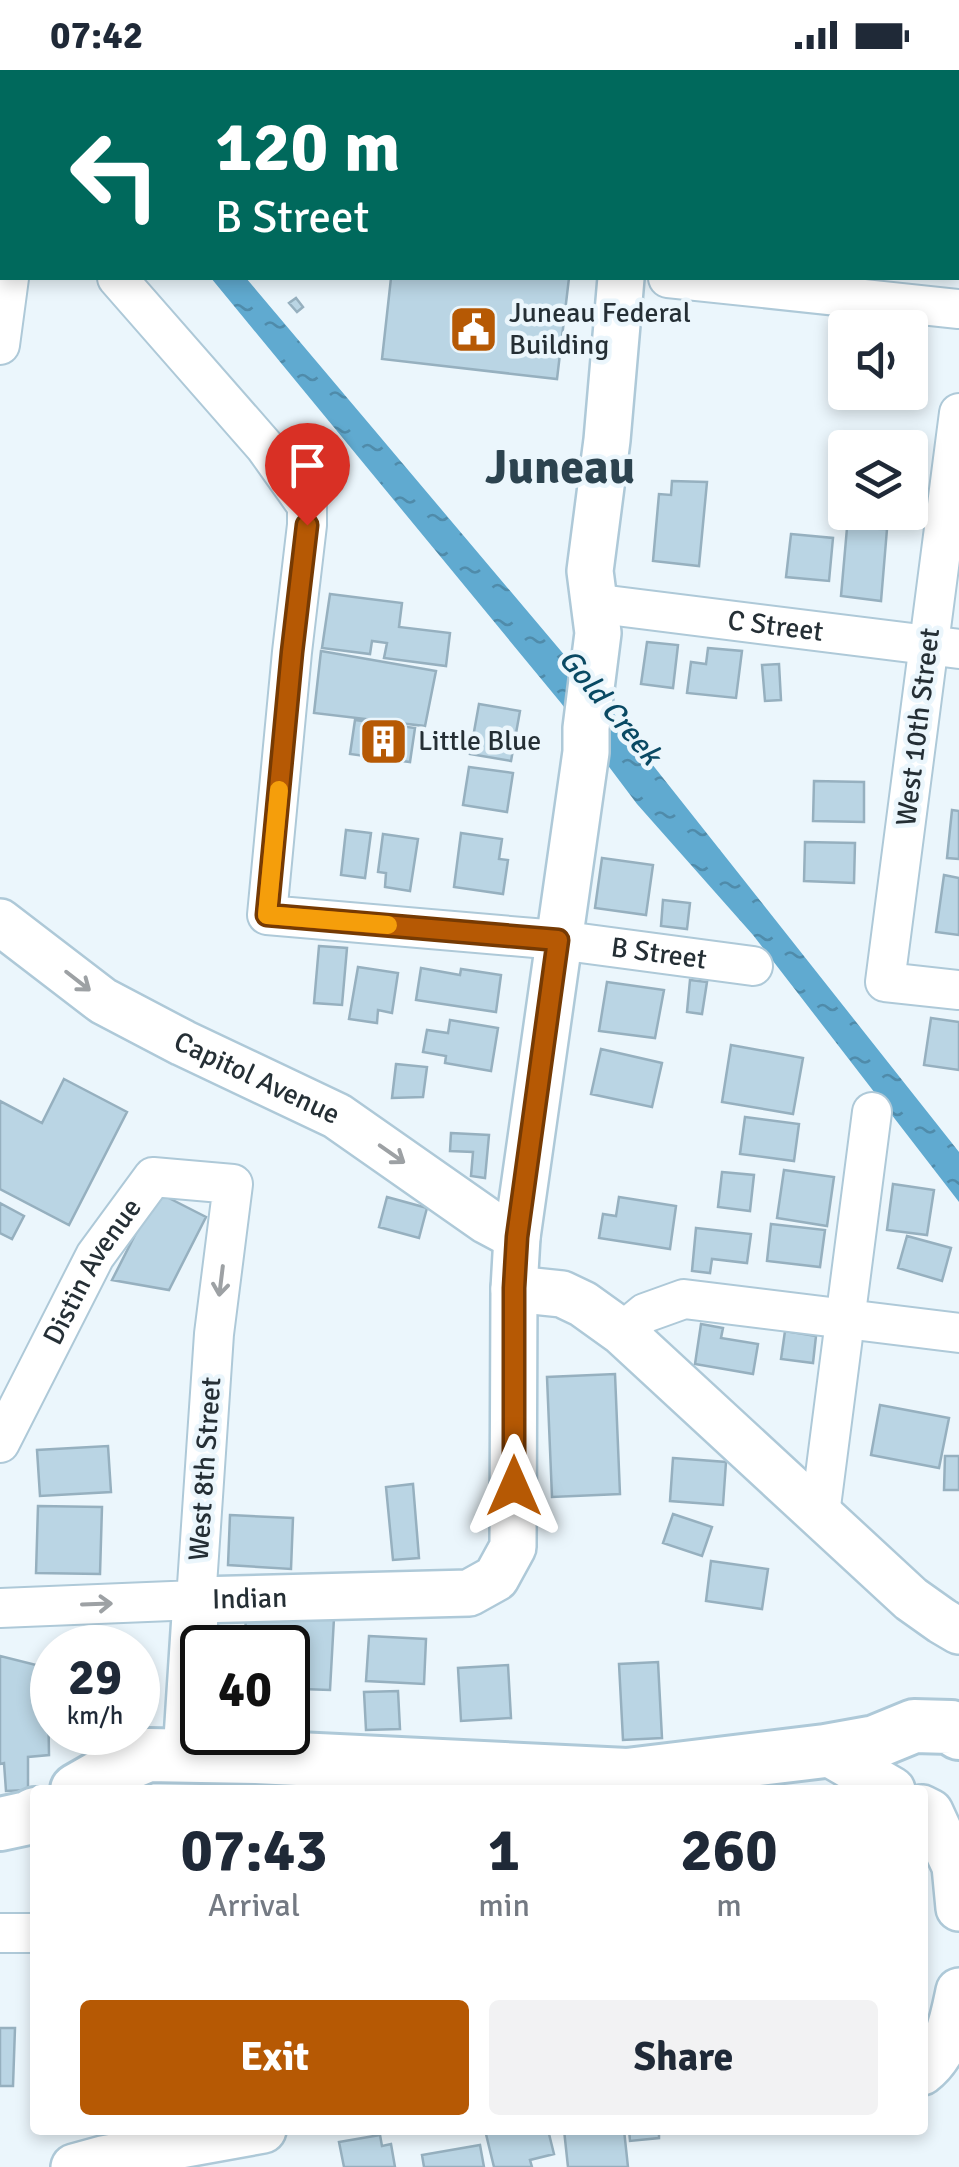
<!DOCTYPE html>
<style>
body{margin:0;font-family:Signika,sans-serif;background:#f2f2f3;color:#1f2937;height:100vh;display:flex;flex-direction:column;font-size:38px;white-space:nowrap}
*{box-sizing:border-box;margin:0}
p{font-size:32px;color:#747a83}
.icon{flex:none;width:55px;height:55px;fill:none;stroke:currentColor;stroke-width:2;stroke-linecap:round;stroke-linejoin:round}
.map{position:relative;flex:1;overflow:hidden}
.drawer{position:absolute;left:30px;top:1715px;width:898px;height:350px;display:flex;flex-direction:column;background:#fff;border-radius:10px;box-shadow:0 5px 15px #0003}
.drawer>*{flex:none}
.hud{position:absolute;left:0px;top:0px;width:960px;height:210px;box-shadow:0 5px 15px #0003;background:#00695c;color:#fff;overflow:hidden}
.controls{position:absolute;left:828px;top:240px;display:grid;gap:20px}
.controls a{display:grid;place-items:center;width:100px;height:100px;border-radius:10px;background:#fff;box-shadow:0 5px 15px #0003;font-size:50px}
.speed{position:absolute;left:30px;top:1555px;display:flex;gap:20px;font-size:50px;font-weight:700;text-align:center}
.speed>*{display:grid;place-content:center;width:130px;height:130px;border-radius:50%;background:#fff;box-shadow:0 5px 15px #0003;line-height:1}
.speed small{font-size:25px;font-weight:400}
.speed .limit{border:5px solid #111;border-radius:15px;background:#fff;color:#111}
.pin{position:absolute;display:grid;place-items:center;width:85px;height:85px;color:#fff;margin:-102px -42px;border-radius:50% 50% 50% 0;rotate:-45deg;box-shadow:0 0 10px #0007}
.pin .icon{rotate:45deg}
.me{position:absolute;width:110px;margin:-55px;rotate:0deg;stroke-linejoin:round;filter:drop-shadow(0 0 8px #0008)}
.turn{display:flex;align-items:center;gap:35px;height:210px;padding:0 50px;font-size:45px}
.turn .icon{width:130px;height:130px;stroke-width:2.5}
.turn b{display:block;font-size:70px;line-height:85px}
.eta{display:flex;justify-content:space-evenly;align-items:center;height:170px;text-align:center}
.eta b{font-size:60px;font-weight:800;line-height:70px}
.cta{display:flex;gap:20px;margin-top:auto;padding:20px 50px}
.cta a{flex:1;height:115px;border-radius:10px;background:#b65904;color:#fff;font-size:40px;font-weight:800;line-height:115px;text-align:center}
.cta a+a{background:#f2f2f3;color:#1f2937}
.status{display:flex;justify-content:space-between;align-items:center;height:70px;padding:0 50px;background:#fff;direction:ltr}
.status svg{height:28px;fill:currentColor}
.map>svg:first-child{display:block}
.water{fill:url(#water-ripples)}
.building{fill:#bad5e4;stroke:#96b0bf;stroke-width:2.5}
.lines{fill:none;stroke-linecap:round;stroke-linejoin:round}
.service-casing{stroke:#aec9d8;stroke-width:22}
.minor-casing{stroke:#aec9d8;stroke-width:42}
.tertiary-casing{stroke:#aec9d8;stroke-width:50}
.secondary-casing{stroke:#aec9d8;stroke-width:58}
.service{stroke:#fff;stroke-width:18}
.minor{stroke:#fff;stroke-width:38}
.tertiary{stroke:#fff;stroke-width:45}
.secondary{stroke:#fff;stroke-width:52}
.oneway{stroke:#9da1a4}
.route-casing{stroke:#763a03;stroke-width:25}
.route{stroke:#b65904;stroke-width:18}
.slow{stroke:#f59e0b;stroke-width:18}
.labels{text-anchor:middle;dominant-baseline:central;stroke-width:9;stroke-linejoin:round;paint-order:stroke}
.poi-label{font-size:28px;fill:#252f35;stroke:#ebf6fc;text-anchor:start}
.street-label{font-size:28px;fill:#252f35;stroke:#ebf6fc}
.water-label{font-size:30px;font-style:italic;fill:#094963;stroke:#ebf6fc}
.town-label{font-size:48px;font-weight:bold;fill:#2c434f;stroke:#ebf6fc}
</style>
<div class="status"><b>07:42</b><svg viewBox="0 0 49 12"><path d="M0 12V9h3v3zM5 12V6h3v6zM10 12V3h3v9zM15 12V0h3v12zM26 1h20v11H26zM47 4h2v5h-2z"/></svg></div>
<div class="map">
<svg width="959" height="2097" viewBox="0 0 959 2097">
<defs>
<pattern id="water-ripples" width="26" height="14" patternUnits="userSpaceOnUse" patternTransform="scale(2.5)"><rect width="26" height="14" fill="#60aad0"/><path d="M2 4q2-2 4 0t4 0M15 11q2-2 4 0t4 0" fill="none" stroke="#4f8baa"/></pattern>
</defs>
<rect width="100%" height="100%" fill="#ebf6fc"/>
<path class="water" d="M211 208H246L631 664 648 689 959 1082V1132L753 865 637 734 561 633Z"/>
<path class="building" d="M0 0 5 2H2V68L0 65Z
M280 0H593V2H280Z
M689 0H810V2H695Z
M391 208H569L557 309 382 289Z
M296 228 303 237 297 242 289 233Z
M910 298 919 299 916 322 910 321Z
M672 411 707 412 699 496 653 491 659 424 671 425Z
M847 458 887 459 881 531 841 526Z
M791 464 833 468 829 511 786 507Z
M330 524 402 533 399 557 450 563 446 596 384 588 387 573 372 571 370 584 322 578Z
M647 572 678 575 673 618 641 614Z
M708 578 742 581 736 628 687 623 691 592 706 594Z
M321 581 436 601 425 656 314 643Z
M779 594 781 630 765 631 762 595Z
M479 634 520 641 511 691 470 684Z
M355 650 415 658 410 692 350 684Z
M469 697 513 703 507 742 463 735Z
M814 711 864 712V752L813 751Z
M952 740 959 741V789L947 788Z
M346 760 371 763 365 808 341 805Z
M461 763 502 769 499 789 508 790 503 824 454 817Z
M383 764 418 769 410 821 385 817 386 803 378 802Z
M805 772 855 773 854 813 804 811Z
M602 788 653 795 646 845 595 838Z
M944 805 959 808V865L936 862Z
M663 830 690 833 687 859 661 856Z
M319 876 347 878 342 935 314 933Z
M358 897 398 903 392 943 378 940 377 953 349 949Z
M421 898 460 905 461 899 501 905 496 942 416 930Z
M690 910 707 912 702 944 687 942Z
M607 912 664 920 655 968 599 961Z
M931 948 959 952V1000L924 995Z
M450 950 498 958 491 1001 445 993 446 986 423 982 427 960 448 963Z
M731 975 803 988 793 1044 722 1032Z
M601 979 662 993 652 1037 591 1024Z
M396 994 427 997 423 1027 392 1028Z
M64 1009 127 1042 69 1155 0 1119V1031L42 1053Z
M745 1047 799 1054 794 1091 740 1084Z
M451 1063 489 1065 485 1108 471 1106 473 1082 450 1081Z
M784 1100 834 1107 827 1156 777 1148Z
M722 1102 754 1105 750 1141 718 1137Z
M893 1114 934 1120 927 1165 887 1160Z
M157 1122 206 1147 169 1220 112 1210Z
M387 1127 427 1138 419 1168 379 1157Z
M619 1127 676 1136 670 1179 599 1168 603 1144 616 1146Z
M0 1133 24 1146 12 1169 0 1163Z
M771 1154 825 1160 820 1197 767 1191Z
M696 1158 751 1164 747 1193 712 1189 710 1203 692 1201Z
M907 1166 951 1178 942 1211 898 1198Z
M701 1254 723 1258 721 1268 758 1274 753 1304 695 1294Z
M785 1261 816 1266 813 1293 781 1289Z
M615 1304 620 1424 552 1427 547 1307Z
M880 1335 949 1348 939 1398 871 1385Z
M108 1376 111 1422 40 1426 37 1380Z
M945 1386H959V1420H944Z
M673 1388 726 1392 723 1435 670 1431Z
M413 1414 419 1488 393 1490 386 1417Z
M38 1436 102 1437 100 1504 36 1503Z
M673 1444 712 1457 702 1486 663 1473Z
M230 1445 293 1448 291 1499 228 1495Z
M711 1491 768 1499 762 1539 706 1531Z
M303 1547 334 1548 330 1620 302 1619V1598H288V1578H244L246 1548 303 1550Z
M369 1566 426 1569 424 1614 366 1611Z
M0 1586 52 1599V1621H48L49 1685 28 1687V1720L6 1721 4 1693 0 1694Z
M658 1592 662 1668 623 1670 619 1594Z
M508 1595 511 1648 461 1651 458 1598Z
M398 1621 400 1659 366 1660 364 1622Z
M0 1958H15L13 2016H0Z
M485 2060H548L554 2084 530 2090 532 2097H494Z
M564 2060H624L628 2097H568Z
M629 2060H659V2068L630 2071Z
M380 2065 382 2076 391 2074 395 2097H344L339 2072Z
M480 2075 484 2097H424L422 2085Z"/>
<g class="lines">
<defs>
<path id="service" d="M191 2 192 0"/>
<g id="minor">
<path d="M0 122H2"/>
<path id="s1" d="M117 208 265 377 307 436V455L292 582 267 845 558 870 753 896"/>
<path d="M668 208 959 239"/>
<path d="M0 275 9 208"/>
<path d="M959 343 885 912 959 920"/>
<path id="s2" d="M592 533 959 579"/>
<path d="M622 1262 645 1243 684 1229 959 1263"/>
<path id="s3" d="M0 1373 95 1186 153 1107 233 1114 214 1264 196 1530 0 1538"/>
<path d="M820 1444 872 1042"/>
<path d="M0 1863H35"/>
</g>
<g id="tertiary">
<path d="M649 2V0"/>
<path id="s4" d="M0 852 103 931 183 973 337 1046 487 1151 517 1167"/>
<path d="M514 1219 562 1224 583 1234 622 1262 911 1529 942 1551 959 1561"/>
<path d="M825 1681 892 1720"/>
<path id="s5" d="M186 1684 196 1530 469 1523 496 1508 513 1477 514 1219 517 1167 586 682V658L598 563 590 501 607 370 621 208"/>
<path d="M922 1738 930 1742 955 1796 959 1838"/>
<path d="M922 2002C947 1983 953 1950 959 1921"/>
<path d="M74 2097 103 2089 263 2060"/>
</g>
<path id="secondary" d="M77 1720 112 1700 148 1685 256 1687 627 1705 825 1681 875 1672 914 1656 951 1657 959 1663
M0 1754 28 1748 35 1744"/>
</defs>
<use href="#service" class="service-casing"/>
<use href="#minor" class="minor-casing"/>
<use href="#tertiary" class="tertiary-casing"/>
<use href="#secondary" class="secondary-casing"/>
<use href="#service" class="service"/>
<use href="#minor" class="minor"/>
<use href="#tertiary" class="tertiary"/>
<use href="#secondary" class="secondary"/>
</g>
<defs><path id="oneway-shaft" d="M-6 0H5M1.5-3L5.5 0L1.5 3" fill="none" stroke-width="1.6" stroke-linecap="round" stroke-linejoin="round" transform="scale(2.5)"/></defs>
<g class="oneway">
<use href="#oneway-shaft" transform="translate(78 911) rotate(38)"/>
<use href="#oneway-shaft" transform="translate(392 1084) rotate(35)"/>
<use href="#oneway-shaft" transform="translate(221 1211) rotate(97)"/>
<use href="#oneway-shaft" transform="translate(97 1534) rotate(-2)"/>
</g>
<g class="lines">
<defs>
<path id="route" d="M307 455 292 582 267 845 558 870 517 1167 514 1218V1416"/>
</defs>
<use href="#route" class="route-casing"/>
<use href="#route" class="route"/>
<path class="slow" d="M279 720 267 845 388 855"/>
</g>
<defs>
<symbol id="civic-square" viewBox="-11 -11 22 22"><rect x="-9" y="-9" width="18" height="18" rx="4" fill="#b65904" stroke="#ebf6fc"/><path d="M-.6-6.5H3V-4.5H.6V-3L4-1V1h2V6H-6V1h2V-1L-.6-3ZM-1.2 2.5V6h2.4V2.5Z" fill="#fff"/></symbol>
<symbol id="building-square" viewBox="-11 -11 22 22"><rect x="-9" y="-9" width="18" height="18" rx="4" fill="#b65904" stroke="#ebf6fc"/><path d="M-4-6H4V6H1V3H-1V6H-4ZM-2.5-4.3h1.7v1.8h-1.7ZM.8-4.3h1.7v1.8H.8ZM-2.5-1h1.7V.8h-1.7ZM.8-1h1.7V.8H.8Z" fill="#fff"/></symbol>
</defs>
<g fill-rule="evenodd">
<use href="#civic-square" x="446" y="232" width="55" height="55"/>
<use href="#building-square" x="356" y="644" width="55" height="55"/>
</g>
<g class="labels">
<g class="poi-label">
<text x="509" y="243">Juneau Federal<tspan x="509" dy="32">Building</tspan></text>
<text x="418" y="671">Little Blue</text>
</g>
<g class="street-label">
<text stroke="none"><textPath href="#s2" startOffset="185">C Street</textPath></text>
<text transform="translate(918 657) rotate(-83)">West 10th Street</text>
<text stroke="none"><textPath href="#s1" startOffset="1102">B Street</textPath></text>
<text stroke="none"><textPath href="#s4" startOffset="302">Capitol Avenue</textPath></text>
<text stroke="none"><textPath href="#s3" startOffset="195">Distin Avenue</textPath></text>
<text transform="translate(205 1399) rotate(-86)">West 8th Street</text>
<text stroke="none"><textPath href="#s5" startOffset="208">Indian</textPath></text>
</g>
<g class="water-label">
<text transform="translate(610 637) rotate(50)">Gold Creek</text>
</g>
<g class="town-label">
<text x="560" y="397">Juneau</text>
</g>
</g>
</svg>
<div class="controls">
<a><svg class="icon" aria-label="sound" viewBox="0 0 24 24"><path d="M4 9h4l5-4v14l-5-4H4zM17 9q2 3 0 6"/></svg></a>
<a><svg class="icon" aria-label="layers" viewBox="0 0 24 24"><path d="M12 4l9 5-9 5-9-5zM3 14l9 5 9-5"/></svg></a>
</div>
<div class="speed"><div>29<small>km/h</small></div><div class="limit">40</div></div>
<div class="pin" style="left:307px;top:455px;background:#d93025"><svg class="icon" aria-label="arrive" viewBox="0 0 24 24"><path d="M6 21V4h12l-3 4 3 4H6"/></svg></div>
<svg class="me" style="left:514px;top:1416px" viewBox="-20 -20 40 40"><path d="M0-17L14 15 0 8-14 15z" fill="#b65904" stroke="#fff" stroke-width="4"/></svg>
<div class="hud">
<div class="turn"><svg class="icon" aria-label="left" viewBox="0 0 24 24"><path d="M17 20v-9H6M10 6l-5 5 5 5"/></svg><div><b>120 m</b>B Street</div></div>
</div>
<section class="drawer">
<div class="eta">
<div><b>07:43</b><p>Arrival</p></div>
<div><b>1</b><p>min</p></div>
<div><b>260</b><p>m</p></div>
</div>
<div class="cta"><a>Exit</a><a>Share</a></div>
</section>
</div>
